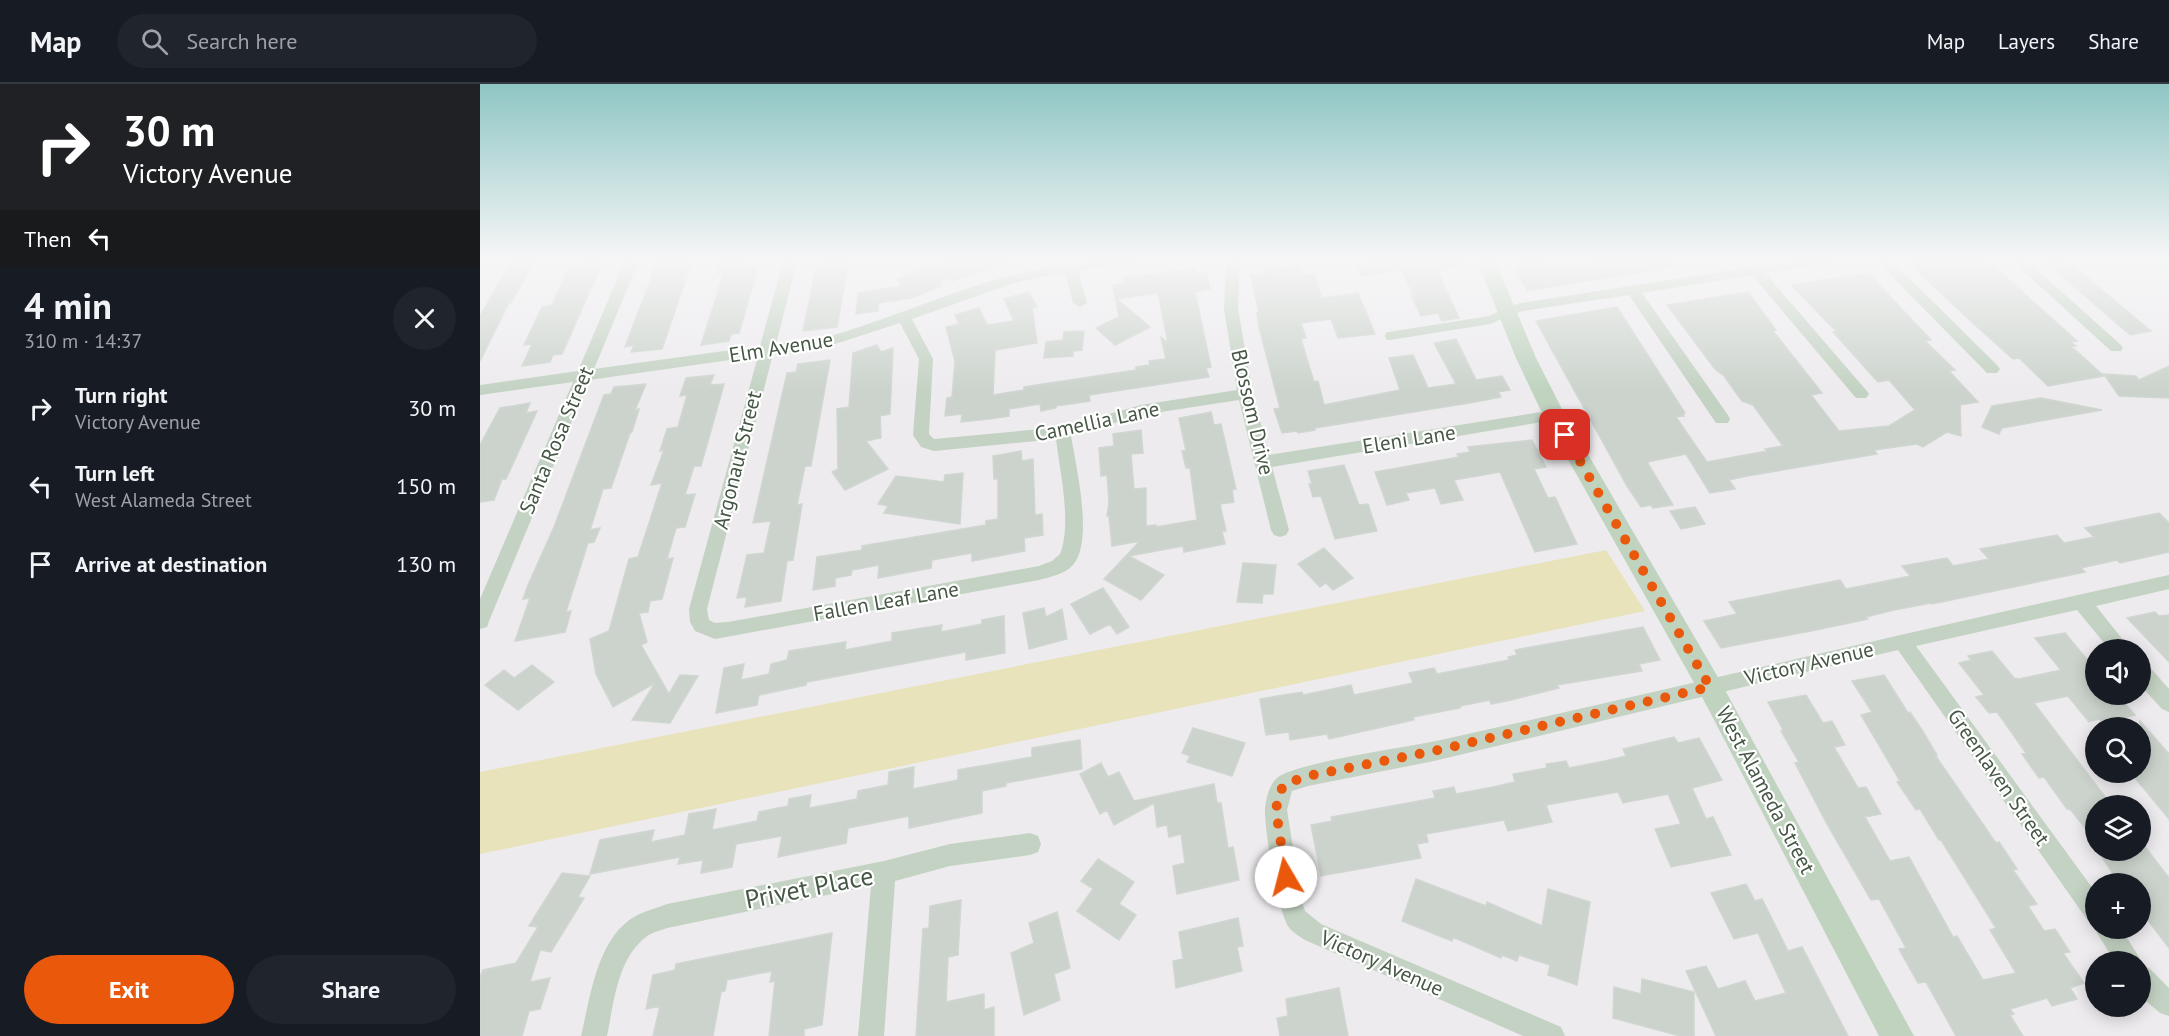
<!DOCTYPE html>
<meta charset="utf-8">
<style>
body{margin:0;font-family:"PT Sans",sans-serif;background:#20242c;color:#f1f3f6;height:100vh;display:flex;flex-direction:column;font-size:22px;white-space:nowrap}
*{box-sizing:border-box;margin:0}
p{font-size:20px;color:#9ea1a6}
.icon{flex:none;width:33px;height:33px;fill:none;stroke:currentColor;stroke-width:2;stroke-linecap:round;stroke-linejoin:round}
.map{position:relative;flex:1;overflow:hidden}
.side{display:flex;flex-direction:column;background:#171b24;width:480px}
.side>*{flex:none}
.guide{background:#202124;color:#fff;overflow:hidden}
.tools{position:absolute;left:1605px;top:555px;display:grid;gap:12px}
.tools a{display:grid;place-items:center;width:66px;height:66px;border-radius:50%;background:#171b24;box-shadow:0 3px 15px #0003;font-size:30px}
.pin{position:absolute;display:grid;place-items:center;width:51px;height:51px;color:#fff;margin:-26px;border-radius:12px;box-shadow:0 3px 9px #0006}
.me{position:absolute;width:66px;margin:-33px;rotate:352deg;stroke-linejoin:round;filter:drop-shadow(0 0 4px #0008)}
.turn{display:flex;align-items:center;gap:21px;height:126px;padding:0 24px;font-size:27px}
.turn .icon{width:78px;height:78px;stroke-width:2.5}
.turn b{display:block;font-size:42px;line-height:51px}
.then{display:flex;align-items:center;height:57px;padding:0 24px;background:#0003;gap:12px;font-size:22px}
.round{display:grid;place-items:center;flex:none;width:63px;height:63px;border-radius:32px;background:#20242c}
.headline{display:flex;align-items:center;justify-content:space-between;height:102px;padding:0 24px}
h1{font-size:36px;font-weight:800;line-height:45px}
.primary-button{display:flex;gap:12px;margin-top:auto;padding:12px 24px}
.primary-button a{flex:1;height:69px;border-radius:36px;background:#ea580c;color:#fff;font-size:24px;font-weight:800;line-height:69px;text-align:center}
.primary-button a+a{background:#20242c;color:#f1f3f6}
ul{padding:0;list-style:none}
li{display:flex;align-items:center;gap:18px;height:78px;padding:0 24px}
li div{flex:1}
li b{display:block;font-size:22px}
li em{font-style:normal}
header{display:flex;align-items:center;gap:36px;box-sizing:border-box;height:84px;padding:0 30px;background:#171b24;border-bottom:2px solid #363941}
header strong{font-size:28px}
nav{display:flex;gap:33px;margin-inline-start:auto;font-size:21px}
.search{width:420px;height:54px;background:#20242c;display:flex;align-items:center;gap:15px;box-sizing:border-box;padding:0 21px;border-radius:33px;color:#9ea1a6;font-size:22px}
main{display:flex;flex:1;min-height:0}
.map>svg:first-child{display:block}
.green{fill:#e9e3bc}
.building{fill:#cbd3cc;stroke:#d0d6d1;stroke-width:1.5}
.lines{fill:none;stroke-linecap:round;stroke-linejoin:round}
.lane{stroke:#c3d2c3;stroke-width:8}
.street{fill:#c3d2c3;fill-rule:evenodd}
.secondary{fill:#bfd3bf;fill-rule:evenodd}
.route{stroke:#ea580c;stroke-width:10;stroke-dasharray:0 18}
.labels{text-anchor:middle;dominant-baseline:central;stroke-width:4.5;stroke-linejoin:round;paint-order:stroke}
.street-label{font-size:21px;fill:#465746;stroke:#fff}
.near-street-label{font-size:26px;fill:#465746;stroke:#fff}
</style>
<header>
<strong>Map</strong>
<div class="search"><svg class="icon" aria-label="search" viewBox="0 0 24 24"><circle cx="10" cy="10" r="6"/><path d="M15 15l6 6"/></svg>Search here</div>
<nav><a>Map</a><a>Layers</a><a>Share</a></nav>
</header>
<main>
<section class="side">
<div class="guide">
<div class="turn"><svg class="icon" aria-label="right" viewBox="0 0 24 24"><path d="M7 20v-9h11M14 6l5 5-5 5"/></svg><div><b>30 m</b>Victory Avenue</div></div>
<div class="then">Then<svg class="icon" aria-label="left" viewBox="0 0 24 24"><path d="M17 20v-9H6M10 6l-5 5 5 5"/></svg></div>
</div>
<div class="headline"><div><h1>4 min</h1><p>310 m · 14:37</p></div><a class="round"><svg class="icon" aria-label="close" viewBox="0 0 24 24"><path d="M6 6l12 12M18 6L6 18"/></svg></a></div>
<ul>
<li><svg class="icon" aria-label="right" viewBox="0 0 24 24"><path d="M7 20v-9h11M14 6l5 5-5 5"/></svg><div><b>Turn right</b><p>Victory Avenue</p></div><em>30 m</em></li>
<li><svg class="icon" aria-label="left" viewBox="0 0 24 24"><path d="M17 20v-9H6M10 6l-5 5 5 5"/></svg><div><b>Turn left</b><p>West Alameda Street</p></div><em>150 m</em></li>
<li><svg class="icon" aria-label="arrive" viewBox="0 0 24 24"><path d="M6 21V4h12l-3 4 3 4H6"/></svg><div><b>Arrive at destination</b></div><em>130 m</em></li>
</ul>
<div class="primary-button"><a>Exit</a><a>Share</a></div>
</section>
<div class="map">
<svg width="1689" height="952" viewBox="0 0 1689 952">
<rect width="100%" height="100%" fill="#edebee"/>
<path class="green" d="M1126 466 1165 527 0 770V688Z"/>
<path class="building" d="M33 174H57L31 219H29L0 277V232Z
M179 174H213L182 265 151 268 154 261 145 263Z
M241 174H271L268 185 278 183 259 249 251 250 249 257 221 261 244 189 237 190Z
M347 174H369L357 243 323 247 337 179 346 177Z
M474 174H533V177L472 197 470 194 461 197 462 202 431 214 398 219V227L376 230 378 209 422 202 417 195Z
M905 174H983V182L957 186 979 234 962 237 958 229 941 232 931 211H934L921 186 881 192 875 179Z
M1036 174H1059L1068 184 1133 174H1195L1196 182 1048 207 1035 186 1041 185Z
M1448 174H1505L1597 257 1591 258 1596 262 1592 263 1624 292 1568 302 1539 274 1533 275 1496 242 1433 183 1436 182 1430 177Z
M1561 174H1584L1671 247 1650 251Z
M124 175 82 270 73 271 70 278 42 282 52 260 44 261 62 223 72 221 91 179Z
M820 183 822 191 835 190 841 214 878 209 895 250 858 254 851 235 821 239 826 254 821 255 834 298 838 297 844 321 920 306 909 274 933 271 948 304 976 300 954 259 976 255 996 296 1022 292 1030 306 1018 308 1021 313 995 318 835 344V346L818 349 817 347 802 349 794 325 800 324 779 243 777 229H779L771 191 783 190V186Z
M714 185 715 189 726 188 730 205 715 208 731 283 726 284 729 293 609 311 610 317 576 322V324L561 327 560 320 529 325V332L509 335 481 338 482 330 465 332 467 314 472 313 475 277 466 243 479 240 475 231 499 224 507 241 534 237 524 215 549 208 557 223 552 224 557 259 515 266 513 311 544 306V303L656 286V283L670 281 669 277 686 275 681 253 688 259 678 209 637 215 670 243 635 261 616 244 639 233 633 201 644 199 643 194Z
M1388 189 1451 256 1445 257 1475 286 1469 287 1498 318 1480 321 1481 352 1467 348 1443 363 1437 360 1394 366 1397 370 1267 392 1249 396 1255 405 1230 409 1206 370 1167 378 1193 421 1173 424 1171 421 1161 423 1147 402 1056 237 1137 223 1205 329 1203 330 1204 332 1196 333 1227 378 1287 367 1285 365 1303 362 1273 321 1262 317 1244 292 1235 285 1187 221 1268 208 1296 246 1293 247 1342 309 1331 311 1359 347 1409 342 1435 326 1409 296 1398 298 1353 248 1356 247 1311 201Z
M604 247 602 266 593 267V272L564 274 566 258 583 256 584 248Z
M397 261 401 268 413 264 410 330 400 332 401 354 386 357 408 385 365 406 352 388 358 385 357 325 369 323 373 269Z
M350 276 331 382H325L317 421 322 420 313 476 307 477 301 517 265 523 267 513 257 514 267 471 284 469 291 437 273 439 307 289 316 288 318 280Z
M1689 282V314L1639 312 1624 290 1656 292 1659 296Z
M234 291 230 301 244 300 221 382H214L205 411 215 410 205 443 196 444 187 475 193 474 182 515 170 517 168 528 159 529 167 558 161 561 189 610 200 591 218 592 190 639 152 636 175 599 133 623 116 590 110 555 129 547 149 475 158 473 182 399 171 401 184 366 180 367 187 345 198 343 207 311 200 312 206 294Z
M166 300 155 326 159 325 152 348 150 349 131 404 123 405 110 446 120 444 114 458 108 459 86 528 91 527 85 548 35 557 50 514 43 515 48 501 74 443 124 311 131 310 134 303Z
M1561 314 1622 326 1522 344 1519 350 1502 343 1512 322Z
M50 319 46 329 57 327 26 395H22L14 416 0 418V361L20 324Z
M731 328 734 341 741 340 756 405 752 406 754 418 740 420 746 447H742L745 460 704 468 703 462 649 472 684 491 661 516 624 495 660 457 632 462 629 432H627L629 418 627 391 621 392 619 364 634 362 633 350 661 346 663 369 651 370 654 405 666 404V442L676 441V443L717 436 710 384H706L702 367H706L699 334Z
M1052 356 1066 383 1054 385 1068 414 1075 413 1097 460 1055 468 1020 388 974 396 983 416 961 420 955 404 926 409 929 416 907 421 895 388 979 373 977 370 990 368 988 363Z
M541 367 542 377 553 375 555 431 562 430 563 451 544 454 545 467 492 477V469L452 476 451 484 398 494 399 481 372 486 371 491 355 494V502L333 506 337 473 382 466V462L506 441V437L518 435V395H514L513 372Z
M864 381 879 421 888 420 897 447 855 455 841 412 833 413 829 400H832L828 387Z
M483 389 480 440 404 429 408 422 398 420 416 392 464 398 465 391Z
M1215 423 1225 440 1201 445 1190 427Z
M1679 429 1689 439V468L1640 479 1637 476 1601 484 1605 488 1452 520 1451 519 1414 526 1386 533 1388 535 1336 546 1241 564 1224 537 1257 530 1249 518 1360 496 1366 505 1401 498 1430 492 1422 482 1467 474 1473 482 1509 475 1500 465 1577 451 1584 459 1614 453 1605 444Z
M844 464 873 494 853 506 846 499 840 503 818 480Z
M763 479 796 481 793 510H783L782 519 757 518Z
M623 504 649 543 637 550 630 540 610 550 591 520Z
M564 524 566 533 582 525 587 555 549 565 543 529Z
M1675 528 1679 532 1689 531V578L1647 534Z
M524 532 525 569 486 576V568L327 598 326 601 279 611 277 621 236 629 244 584 264 580 261 596 289 590 291 580 307 576 309 567 366 558 365 566 412 557V549L462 541 461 548 502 540V536Z
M1163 543 1180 576 1159 580 1162 587 1077 601 1079 604 1031 616 1011 620 1010 616 980 622V624L933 633 934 636 849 655 847 650 810 656 809 648 786 651 780 615 822 608 823 611 871 601 874 611 933 599 929 589 954 584 957 590 967 588 1029 576 1028 573 1037 571 1035 566Z
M1585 549 1616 586V610H1637L1655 631 1623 639 1619 635 1609 638 1588 612 1554 619 1629 718 1616 720V758L1590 725H1587L1564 693 1559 694 1542 670 1546 669 1517 628 1509 629 1496 613 1504 611 1479 579 1491 576 1488 572 1512 567 1534 594 1539 595 1581 586 1555 554Z
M52 581 74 598 38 626 5 601 24 586 34 594Z
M1404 591 1428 629 1430 628 1442 646 1457 671H1455L1516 759 1519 758 1537 785 1533 786 1557 820 1548 822 1564 847 1575 845 1590 868 1583 869 1604 899 1590 904 1597 915 1572 922 1567 914 1530 925 1534 930 1530 931 1543 952H1476L1446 898 1438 899 1419 865 1426 864 1399 815 1391 816 1347 740 1315 679 1319 678 1301 647 1303 646 1288 618 1326 611 1343 639 1352 637 1365 661 1354 663 1378 704 1386 703 1401 730 1385 733 1410 777 1429 773 1473 853 1477 852 1503 896 1536 889 1510 846 1516 844 1461 756H1459L1440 725 1436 726 1417 698 1420 697 1381 631 1392 628 1372 597Z
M1660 637 1689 670V735L1650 688H1660Z
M713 644 765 659 752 692 707 678 710 672 702 669Z
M1194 653 1198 659 1219 654 1242 696 1212 704 1226 735 1233 733 1251 771 1191 783 1175 745 1201 740 1188 710 1143 719 1138 708 1066 721 1072 738 1028 747 1024 736 946 750 948 758 937 760 941 774 841 792 831 741 852 737 851 733 955 714 953 707 974 703 976 710 1013 703 1035 698 1033 690 1067 684 1066 680 1086 677 1089 684 1125 677 1146 672 1143 665Z
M600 656 602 685 526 699V702L502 707V729L429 744V732L368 744 366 759 298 773 302 752 256 760 252 783 221 789 223 776 198 780 200 773 110 790 120 756 174 746 171 758 205 751 209 730 236 725 232 746 277 737 279 728 308 722 309 715 331 711 329 724 377 715 378 707 408 701 409 688 434 683 433 705 478 696V686L552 673V664Z
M621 679 628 693 639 688 654 717 734 700 737 719H741L748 764 753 763 759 796 697 810 693 782 705 779 701 750 689 753 687 741 677 743 674 719 634 741 627 726 620 730 600 690Z
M1660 756 1689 794V864L1660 826V800H1640L1617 766H1660Z
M618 775 654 798 639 820 656 831 639 856 597 827 613 805 601 797Z
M82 789 110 792 98 813 104 814 71 868 60 866 50 898 70 894 60 925 49 927 42 952H0V893L3 886 36 879 58 843 49 842Z
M936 795 1006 822 1007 818 1062 842 1068 805 1110 818 1097 901 1068 891 1070 881 1039 871 1037 877 1022 871 1021 874 973 853 972 857 922 837Z
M1266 800 1275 817 1282 815 1308 867 1322 863 1368 952H1236L1206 887 1226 882 1238 905 1265 897 1275 917 1306 909 1278 849 1254 855 1231 809Z
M481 816 478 871 468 873 466 918 504 910V926L514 923V952H436L443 845 449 844 450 822Z
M577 828 590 884 574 890 580 916 544 931 531 869 554 859 549 839Z
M758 834 763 862 757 863 762 887 696 904 693 877 703 875 699 848Z
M352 849 342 941 324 945V952H289L295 897 290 898 292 887 247 896 245 907 241 908 233 952H173L180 922 166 925 173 891 195 886 196 880Z
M1162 895 1214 908V952H1200L1133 934 1134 903 1161 910Z
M859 904 868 952H800L797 934 808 932 806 915Z"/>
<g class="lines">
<path class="lane" d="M909 252 1010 236 1026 228"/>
<path class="street" d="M0 174H7V175L0 179Z
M146 174H160L114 285 280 262 304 174H318L296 260 346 253 364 248C424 229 482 203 544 188 586 178 628 174 672 174L665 178 598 186 607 219 600 223 593 219 585 188 534 199 432 235 453 275 449 350 454 355 583 343 661 321 757 306 744 225 746 174H760L758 225 773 310 789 371 1074 326 1080 327 1082 331 1080 335 792 383 809 446 806 451 800 453 794 451 791 446 759 316 661 331 591 352C596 382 614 457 593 481 585 490 570 493 559 496L235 555 215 547 210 538 209 525 278 272 109 296 9 537 7 543 0 545V515L93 298 0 311V301L98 287ZM420 239 439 275 433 351 441 363 454 367 576 355C580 388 592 440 580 470L572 477 559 482 248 538 235 539 229 536 227 525 293 270 346 263Z
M1330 174H1365L1358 178 1285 189 1386 306 1389 310 1386 314H1376L1272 191 1162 209 1248 331 1250 335 1248 339H1236L1149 211 1043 227 1026 232 1019 228 1021 225 1041 219Z
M1394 174H1409L1517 281 1520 285 1517 289H1507Z
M1529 174H1544L1641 261 1643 264 1641 267H1631Z
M1689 491V505L1616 522 1651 566H1630L1597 526 1436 562 1616 809V840L1608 837 1418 566 954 677 828 702 812 707 807 726 821 815 825 827 841 840 1081 943 1085 952H1043L825 856C819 852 812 848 808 842 798 826 784 745 785 724 786 715 789 701 797 694 813 679 928 663 956 657 1201 603 1444 544 1689 491Z
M1660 578 1667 580 1689 605V628L1682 625 1660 601Z
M550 749 558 752 561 760 558 768 550 771 470 782 415 797 404 952H378L391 802 187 844C180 847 172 848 166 853 137 875 134 919 127 952H101C110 915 116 862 148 837 159 828 175 825 187 820L404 777 470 760Z
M1616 841V844H1641L1662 878 1661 881 1669 884 1689 904V932L1680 929 1660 912V878H1635L1614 844Z"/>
<path class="secondary" d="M996 174H1014L1056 274 1085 331 1239 595 1434 952H1399L1221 611 1063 331 1036 274Z"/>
</g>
<linearGradient id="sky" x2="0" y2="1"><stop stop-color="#8ec6c4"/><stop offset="0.57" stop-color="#f7f6f7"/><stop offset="1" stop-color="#f7f6f7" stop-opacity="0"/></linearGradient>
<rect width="1689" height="307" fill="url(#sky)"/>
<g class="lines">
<path class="route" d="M806 793 796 726 799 709 805 700 828 692 954 667 1230 603 1085 351"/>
</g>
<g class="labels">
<g class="street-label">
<text transform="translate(301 263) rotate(-9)">Elm Avenue</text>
<text transform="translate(773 328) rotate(77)">Blossom Drive</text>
<text transform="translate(617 337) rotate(-12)">Camellia Lane</text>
<text transform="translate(929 355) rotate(-9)">Eleni Lane</text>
<text transform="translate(76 356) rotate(-67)">Santa Rosa Street</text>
<text transform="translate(257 376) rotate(-76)">Argonaut Street</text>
<text transform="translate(406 517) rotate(-10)">Fallen Leaf Lane</text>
<text transform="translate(1329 579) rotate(-13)">Victory Avenue</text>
<text transform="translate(1519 693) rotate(55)">Greenlaven Street</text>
<text transform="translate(1286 706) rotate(62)">West Alameda Street</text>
<text transform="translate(902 879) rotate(24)">Victory Avenue</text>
</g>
<g class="near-street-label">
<text transform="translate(329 803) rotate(-11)">Privet Place</text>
</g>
</g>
</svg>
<div class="tools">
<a><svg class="icon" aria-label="sound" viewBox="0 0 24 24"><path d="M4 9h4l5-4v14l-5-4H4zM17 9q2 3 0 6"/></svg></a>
<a><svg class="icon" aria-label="search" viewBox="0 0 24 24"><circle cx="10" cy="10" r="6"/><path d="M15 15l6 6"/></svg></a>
<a><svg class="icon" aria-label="layers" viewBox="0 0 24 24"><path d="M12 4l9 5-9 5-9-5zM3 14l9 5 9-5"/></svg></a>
<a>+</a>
<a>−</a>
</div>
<div class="pin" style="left:1085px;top:351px;background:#d93025"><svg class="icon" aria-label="arrive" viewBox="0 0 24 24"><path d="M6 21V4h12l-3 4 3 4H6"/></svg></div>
<svg class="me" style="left:806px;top:793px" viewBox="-20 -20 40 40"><circle r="19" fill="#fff"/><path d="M0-13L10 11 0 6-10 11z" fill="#ea580c"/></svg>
</div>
</main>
